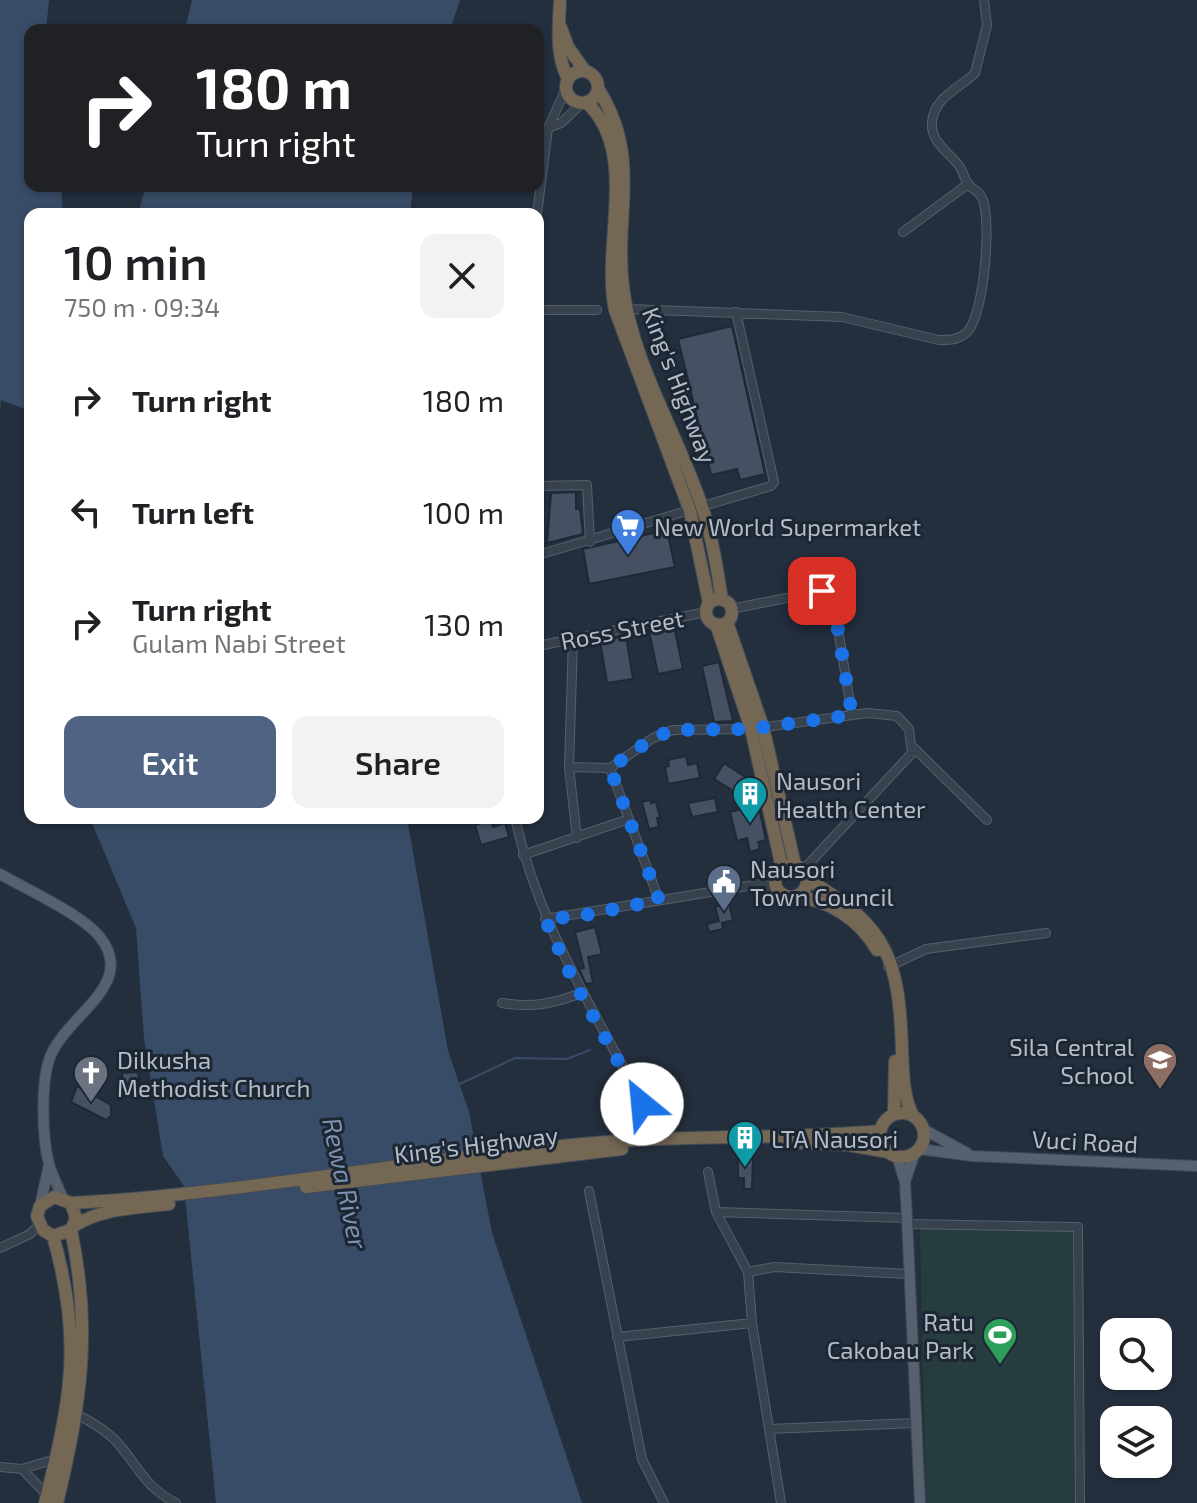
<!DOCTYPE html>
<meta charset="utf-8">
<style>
body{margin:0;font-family:"Exo 2",sans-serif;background:#f2f2f2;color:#202124;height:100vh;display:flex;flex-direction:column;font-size:30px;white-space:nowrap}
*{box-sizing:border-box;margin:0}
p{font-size:26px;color:#757577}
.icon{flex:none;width:44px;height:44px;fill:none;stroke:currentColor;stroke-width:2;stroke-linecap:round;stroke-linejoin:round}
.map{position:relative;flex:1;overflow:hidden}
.panel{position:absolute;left:24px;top:208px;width:520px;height:616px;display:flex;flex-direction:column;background:#fff;border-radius:16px;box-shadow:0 2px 6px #0004}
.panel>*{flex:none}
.guide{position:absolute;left:24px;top:24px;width:520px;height:168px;border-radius:16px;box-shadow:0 2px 6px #0004;background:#202124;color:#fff;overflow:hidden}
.fabs{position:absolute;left:1100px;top:1318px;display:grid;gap:16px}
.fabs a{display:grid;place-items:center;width:72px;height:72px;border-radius:16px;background:#fff;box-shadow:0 2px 6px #0004;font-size:40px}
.pin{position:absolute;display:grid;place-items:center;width:68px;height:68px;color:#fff;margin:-34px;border-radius:16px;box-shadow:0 4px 12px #0006}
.me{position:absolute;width:88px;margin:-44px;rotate:332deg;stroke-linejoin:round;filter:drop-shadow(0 0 6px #0008)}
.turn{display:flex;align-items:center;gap:28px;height:168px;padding:0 40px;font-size:36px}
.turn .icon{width:104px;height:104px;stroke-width:2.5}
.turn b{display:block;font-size:56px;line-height:68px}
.round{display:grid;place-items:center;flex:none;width:84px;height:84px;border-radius:16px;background:#f2f2f2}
.overview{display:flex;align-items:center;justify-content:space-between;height:136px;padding:0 40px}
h1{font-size:48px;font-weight:600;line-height:60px}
.action{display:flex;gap:16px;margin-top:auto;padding:16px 40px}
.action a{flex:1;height:92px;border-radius:16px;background:#506383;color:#fff;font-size:32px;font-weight:600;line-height:92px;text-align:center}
.action a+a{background:#f2f2f2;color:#202124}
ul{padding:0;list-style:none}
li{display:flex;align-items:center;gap:24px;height:112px;padding:0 40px}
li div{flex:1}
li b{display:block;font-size:30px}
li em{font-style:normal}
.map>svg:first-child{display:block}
.green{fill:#263c3f}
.water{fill:#394c67}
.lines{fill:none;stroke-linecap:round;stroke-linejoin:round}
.stream{stroke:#394c67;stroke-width:2}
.building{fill:#455162;stroke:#1f2835;stroke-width:2}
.minor-casing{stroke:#565f6c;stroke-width:10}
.major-casing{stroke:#414a57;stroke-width:12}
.highway-casing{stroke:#434c59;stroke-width:14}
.minor{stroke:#38414e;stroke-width:8}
.major{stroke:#56606e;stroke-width:10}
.highway{stroke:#746855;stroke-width:12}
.route{stroke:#1a73e8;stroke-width:14;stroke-dasharray:0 25.2}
.labels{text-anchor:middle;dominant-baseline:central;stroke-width:6;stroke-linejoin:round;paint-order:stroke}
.street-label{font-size:24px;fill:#b4bcc9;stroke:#1d2633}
.poi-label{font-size:24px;fill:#b4bcc9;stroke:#1d2633;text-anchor:start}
.water-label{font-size:26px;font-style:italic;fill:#7c92b1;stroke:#1d2633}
</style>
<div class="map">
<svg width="1197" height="1503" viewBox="0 0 1197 1503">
<rect width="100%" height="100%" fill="#242f3e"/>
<path class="green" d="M1074 1227 1080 1503H926L920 1229Z"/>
<path class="water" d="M0 0H49L46 30H30V186H61L63 214H30V411L1 400 0 413Z
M192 0H460L450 30H185Z
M146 186H413L410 214H138Z
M90 818H407L448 1051 469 1112 492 1233 582 1503H216L184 1186 163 1156 144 1038 136 928Z"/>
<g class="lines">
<path class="stream" d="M460 1084 515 1058 567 1059 590 1050"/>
</g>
<path class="building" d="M732 326 765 474 740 480 737 469 711 475 678 339Z
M576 492V509H580L583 534 547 543 551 493Z
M667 530 675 567 589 584 583 549Z
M674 626 683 669 658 674 649 631Z
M626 636 633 679 607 683 600 641Z
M719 662 733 721 714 722 702 666Z
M686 756 688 765 697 763 700 778 668 784 665 767 669 766 668 760Z
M724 763 745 777 735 792 714 779Z
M715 798 718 812 692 817 688 803Z
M757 799 766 840 758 842 760 849 750 852 747 838 737 841 730 812 742 809 741 803Z
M651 800V803L656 802 660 817 657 818 659 827 649 829 642 802Z
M491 820 493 827 505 823 509 837 481 845 475 825Z
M729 904 733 920 722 923 723 929 709 932 707 924 719 921 715 907Z
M595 927 602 954 588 957 593 983 586 984 579 969 584 968 575 932Z
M138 1072 141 1094H137L138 1098 123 1095 122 1073Z
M77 1086 111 1105V1116L106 1120 71 1102Z
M738 1159H753L752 1189H744V1178H738Z"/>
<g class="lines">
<defs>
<path id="minor" d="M548 128 561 123 581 104
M537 214 548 128 566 89
M903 232 968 184
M627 309 842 317 939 340C950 340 959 340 967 332 984 317 993 215 981 196 978 191 971 188 968 184 964 178 963 172 960 167 950 153 930 142 932 122 934 97 960 88 975 73L987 25 984 0
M538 310H597
M538 486 587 485 590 542
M538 555 771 486 774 482 736 312
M731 609 816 592 826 593 835 611 852 715
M573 640 569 767 577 838
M538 646 706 612
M914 748 987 820
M569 767 610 768 653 738 673 730 751 729 867 713 897 716 909 729 912 753 803 870
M610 768 659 900
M515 818C540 930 592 1004 642 1104
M523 855 629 819
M760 884 782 894
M545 919 760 884 776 875
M888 967 926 949 1046 933
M502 1003C532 1008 553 1004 581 993
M708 1172 716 1212 748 1272 752 1323 781 1503
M589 1191 642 1459 664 1503
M716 1212 907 1218
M907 1224 1078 1227 1080 1503
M0 1248 30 1234 39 1225
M748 1272 774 1267 908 1274
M617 1337 752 1323
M78 1415C92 1422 104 1429 115 1440 139 1466 143 1486 176 1503
M769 1429 915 1423
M0 1467 22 1469 56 1459
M22 1469 47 1495"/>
<path id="major" d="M0 874C26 889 81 914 99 936 140 985 63 1016 49 1060 41 1085 42 1138 49 1164 52 1175 58 1187 63 1198
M923 1129 967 1153
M919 1149 972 1156 1197 1166
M897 1156 905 1182 907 1218 920 1503
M905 1182 915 1152
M40 1206 49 1165"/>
<path id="highway" d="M560 0C559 28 555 53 568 79
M561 28 568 47 585 71
M566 87a16 16 0 1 1 32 0a16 16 0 1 1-32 0Z
M599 90C642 160 614 213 623 287 632 362 677 433 701 504 712 535 717 568 722 600
M587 103C640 153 601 245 615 310L690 511 709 603
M706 612a13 13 0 1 1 26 0a13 13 0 1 1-26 0Z
M727 622 763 727 795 865
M716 624 751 729 782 868
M775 881a16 16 0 1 1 32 0a16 16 0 1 1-32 0Z
M807 879C889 927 899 960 902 1050 903 1073 903 1096 913 1116
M793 897C827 898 860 920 877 950
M880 1135a22 22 0 1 1 44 0a22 22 0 1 1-44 0Z
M894 1114 895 1061
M788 1142 849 1145 888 1152
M306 1187 622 1149
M71 1203 76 1218 71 1230 53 1236 43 1230 37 1216 40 1206 54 1197 71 1203C243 1194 412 1159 583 1144 682 1134 781 1140 880 1131
M74 1226C102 1208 136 1208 169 1204
M45 1503C71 1399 83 1341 53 1236
M57 1503C81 1406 92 1329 71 1230"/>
</defs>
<use href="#minor" class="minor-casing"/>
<use href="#major" class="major-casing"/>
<use href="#highway" class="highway-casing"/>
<use href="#minor" class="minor"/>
<use href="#major" class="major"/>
<use href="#highway" class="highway"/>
</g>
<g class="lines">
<path class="route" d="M642 1104 573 980 545 919 581 916 659 900 610 768 653 738 673 730 751 729 852 715 834 606 830 596 822 591"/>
</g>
<defs>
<symbol id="supermarket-pin" viewBox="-11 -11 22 30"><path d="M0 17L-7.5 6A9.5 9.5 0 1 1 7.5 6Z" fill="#3f7fe0" stroke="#1d2633"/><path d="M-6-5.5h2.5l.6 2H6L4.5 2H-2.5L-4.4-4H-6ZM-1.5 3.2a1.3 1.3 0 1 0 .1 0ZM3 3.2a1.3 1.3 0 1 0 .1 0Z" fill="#fff"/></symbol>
<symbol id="building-pin" viewBox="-11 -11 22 30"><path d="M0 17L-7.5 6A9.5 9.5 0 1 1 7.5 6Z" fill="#0f9aa8" stroke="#1d2633"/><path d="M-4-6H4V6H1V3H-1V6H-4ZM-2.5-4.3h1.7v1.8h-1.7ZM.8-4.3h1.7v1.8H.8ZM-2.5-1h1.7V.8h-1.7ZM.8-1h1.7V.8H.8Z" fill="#fff"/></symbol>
<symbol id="civic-pin" viewBox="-11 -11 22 30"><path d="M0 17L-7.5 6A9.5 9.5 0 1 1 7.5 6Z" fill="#5c6f8a" stroke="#1d2633"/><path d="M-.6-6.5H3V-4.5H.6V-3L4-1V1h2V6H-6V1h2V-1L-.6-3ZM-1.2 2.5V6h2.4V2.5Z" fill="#fff"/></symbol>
<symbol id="school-pin" viewBox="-11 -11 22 30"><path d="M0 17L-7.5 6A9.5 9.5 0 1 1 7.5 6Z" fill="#8d6e63" stroke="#1d2633"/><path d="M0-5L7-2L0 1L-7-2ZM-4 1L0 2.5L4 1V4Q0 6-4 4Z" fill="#fff"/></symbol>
<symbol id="church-pin" viewBox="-11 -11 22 30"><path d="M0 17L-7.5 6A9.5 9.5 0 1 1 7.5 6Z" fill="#6b7280" stroke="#1d2633"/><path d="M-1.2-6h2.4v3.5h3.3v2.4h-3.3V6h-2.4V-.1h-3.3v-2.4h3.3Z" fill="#fff"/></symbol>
<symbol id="stadium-pin" viewBox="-11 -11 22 30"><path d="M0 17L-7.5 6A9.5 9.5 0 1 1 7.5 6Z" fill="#2e9e5b" stroke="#1d2633"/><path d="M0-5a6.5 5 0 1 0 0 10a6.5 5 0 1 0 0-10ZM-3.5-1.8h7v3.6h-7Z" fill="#fff"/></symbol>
</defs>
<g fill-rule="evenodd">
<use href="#supermarket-pin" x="608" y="506" width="40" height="54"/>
<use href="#building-pin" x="730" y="774" width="40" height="54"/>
<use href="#civic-pin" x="704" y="862" width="40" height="54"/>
<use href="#school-pin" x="1140" y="1040" width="40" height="54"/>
<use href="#church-pin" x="71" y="1053" width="40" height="54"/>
<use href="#building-pin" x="725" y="1118" width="40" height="54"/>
<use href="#stadium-pin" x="980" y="1315" width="40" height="54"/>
</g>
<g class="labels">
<g class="street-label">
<text transform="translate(680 385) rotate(69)">King's Highway</text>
<text transform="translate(622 629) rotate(-11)">Ross Street</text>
<text transform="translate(1085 1141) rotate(3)">Vuci Road</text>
<text transform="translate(476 1144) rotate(-7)">King's Highway</text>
</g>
<g class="poi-label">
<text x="654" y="526">New World Supermarket</text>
<text x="776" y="780">Nausori<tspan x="776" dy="28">Health Center</tspan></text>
<text x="750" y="868">Nausori<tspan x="750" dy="28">Town Council</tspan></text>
<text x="1134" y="1046" text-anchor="end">Sila Central<tspan x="1134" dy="28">School</tspan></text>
<text x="117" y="1059">Dilkusha<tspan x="117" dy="28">Methodist Church</tspan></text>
<text x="771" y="1138">LTA Nausori</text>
<text x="974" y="1321" text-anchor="end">Ratu<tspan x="974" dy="28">Cakobau Park</tspan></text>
</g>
<g class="water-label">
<text transform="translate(346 1183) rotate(78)">Rewa River</text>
</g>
</g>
</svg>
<div class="fabs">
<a><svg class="icon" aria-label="search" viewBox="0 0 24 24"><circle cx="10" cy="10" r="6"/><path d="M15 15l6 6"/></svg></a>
<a><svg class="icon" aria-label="layers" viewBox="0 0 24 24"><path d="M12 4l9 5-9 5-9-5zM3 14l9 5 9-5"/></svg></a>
</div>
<div class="pin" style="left:822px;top:591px;background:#d93025"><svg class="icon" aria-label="arrive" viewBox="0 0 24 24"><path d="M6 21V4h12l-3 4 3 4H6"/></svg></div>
<svg class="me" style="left:642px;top:1104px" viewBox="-20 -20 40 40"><circle r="19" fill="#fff"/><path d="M0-13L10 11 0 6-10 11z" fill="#1a73e8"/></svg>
<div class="guide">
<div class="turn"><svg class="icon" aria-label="right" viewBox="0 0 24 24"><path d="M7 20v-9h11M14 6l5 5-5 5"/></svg><div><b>180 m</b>Turn right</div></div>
</div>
<section class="panel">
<div class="overview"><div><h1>10 min</h1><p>750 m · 09:34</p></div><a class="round"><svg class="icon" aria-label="close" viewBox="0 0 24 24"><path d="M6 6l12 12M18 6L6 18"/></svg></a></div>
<ul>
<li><svg class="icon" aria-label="right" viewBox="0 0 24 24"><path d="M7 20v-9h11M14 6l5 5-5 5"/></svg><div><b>Turn right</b></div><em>180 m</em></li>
<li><svg class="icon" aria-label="left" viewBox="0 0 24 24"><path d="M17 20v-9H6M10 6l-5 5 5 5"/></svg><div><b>Turn left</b></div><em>100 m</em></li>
<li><svg class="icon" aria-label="right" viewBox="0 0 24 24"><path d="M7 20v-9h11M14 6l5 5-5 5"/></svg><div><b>Turn right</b><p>Gulam Nabi Street</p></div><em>130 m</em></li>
</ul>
<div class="action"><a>Exit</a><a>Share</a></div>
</section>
</div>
